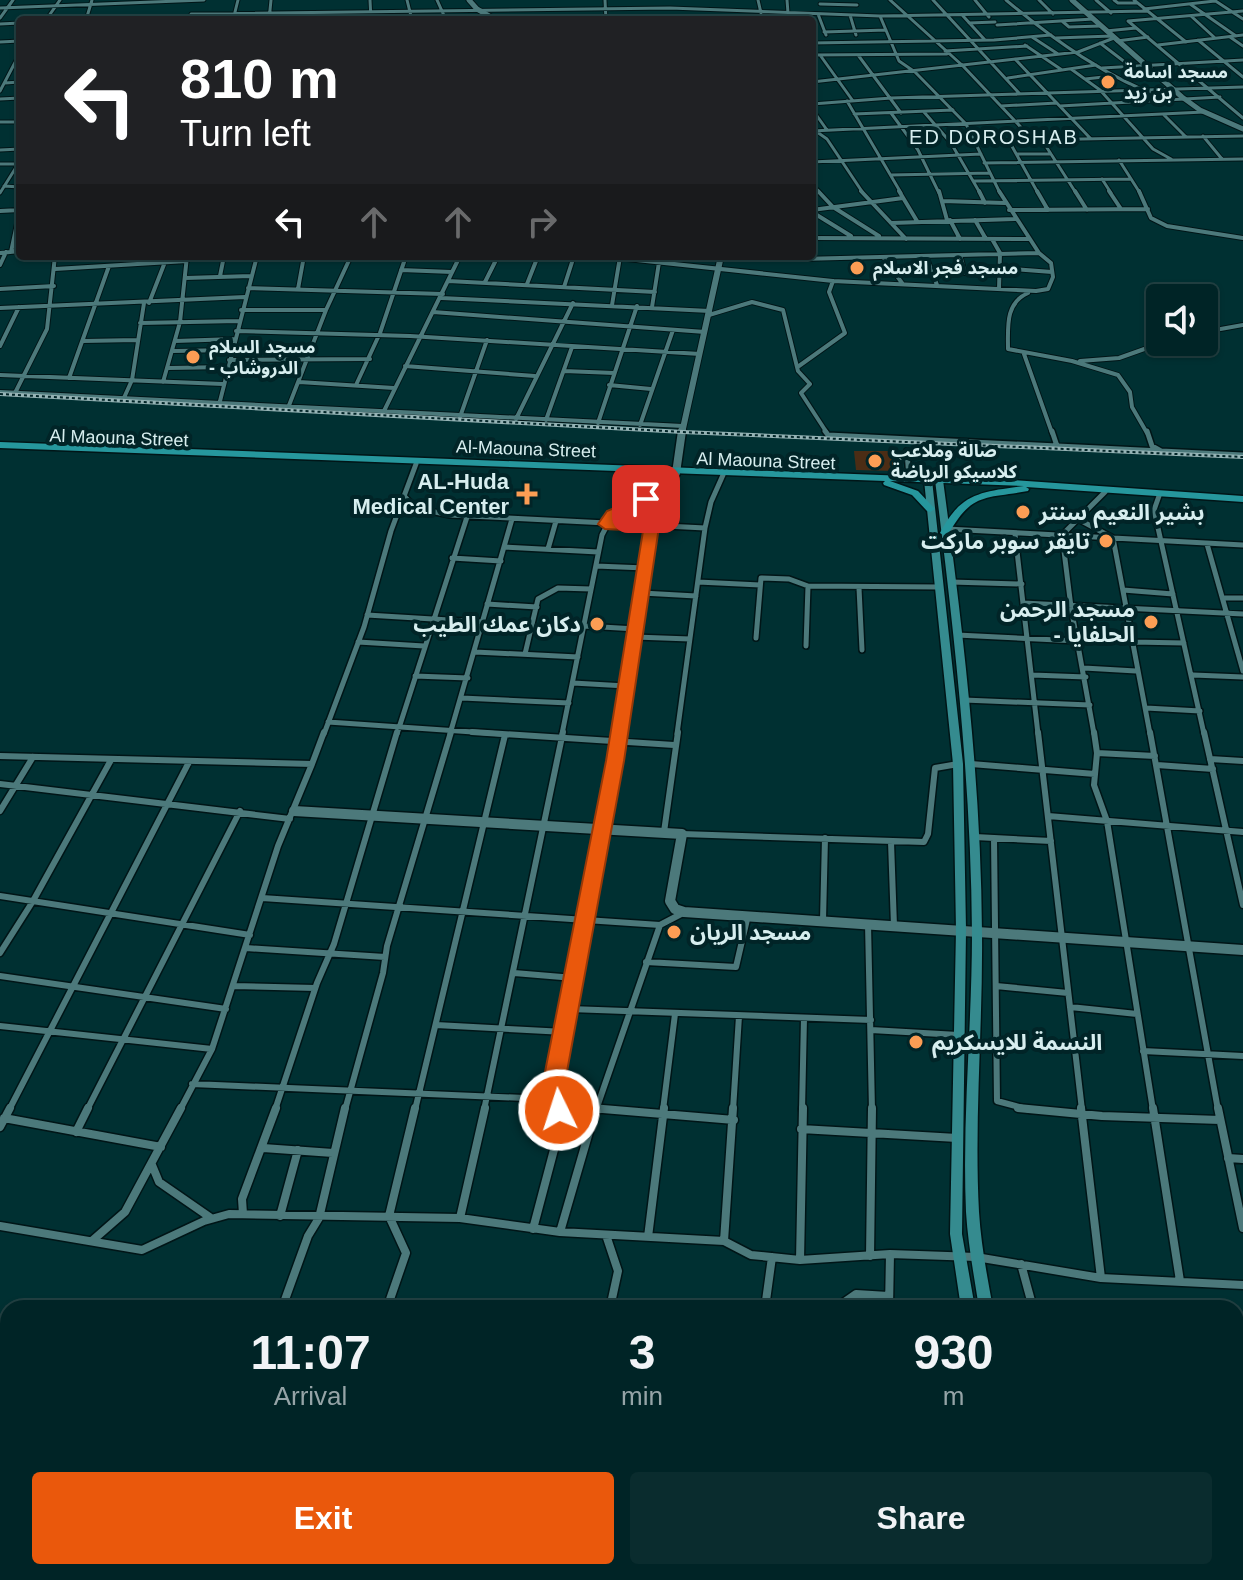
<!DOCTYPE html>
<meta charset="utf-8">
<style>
body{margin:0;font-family:Arial,"Noto Sans Arabic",sans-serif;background:#0a2c2e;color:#f1f3f6;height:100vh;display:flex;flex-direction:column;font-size:30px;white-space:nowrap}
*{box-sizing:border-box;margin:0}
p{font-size:26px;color:#95a4a7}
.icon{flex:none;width:44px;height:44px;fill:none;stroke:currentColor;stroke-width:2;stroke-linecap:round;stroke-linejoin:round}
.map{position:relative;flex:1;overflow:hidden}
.drawer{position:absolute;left:0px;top:1300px;width:1244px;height:280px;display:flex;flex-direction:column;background:#002426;border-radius:24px 24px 0 0;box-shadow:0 2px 6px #0004,0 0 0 2px #224143}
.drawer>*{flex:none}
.top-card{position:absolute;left:16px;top:16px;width:800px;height:244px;border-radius:8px;box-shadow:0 2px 6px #0004,0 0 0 2px #224143;background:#202124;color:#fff;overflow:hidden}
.fabs{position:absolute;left:1146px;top:284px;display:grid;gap:16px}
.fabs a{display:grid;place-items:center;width:72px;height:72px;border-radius:8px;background:#002426;box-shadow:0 2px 6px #0004,0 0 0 2px #224143;font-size:40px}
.pin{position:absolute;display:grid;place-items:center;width:68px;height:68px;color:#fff;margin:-34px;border-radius:16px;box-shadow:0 4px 12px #0006}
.me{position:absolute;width:88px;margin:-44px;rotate:356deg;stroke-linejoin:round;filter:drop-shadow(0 0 6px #0008)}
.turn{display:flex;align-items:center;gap:28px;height:168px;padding:0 32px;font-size:36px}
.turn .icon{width:104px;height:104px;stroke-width:2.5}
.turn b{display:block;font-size:56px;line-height:68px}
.lanes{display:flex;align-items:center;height:76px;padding:0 32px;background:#0003;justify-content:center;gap:40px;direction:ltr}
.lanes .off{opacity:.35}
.eta{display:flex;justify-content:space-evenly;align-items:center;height:136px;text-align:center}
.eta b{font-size:48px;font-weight:700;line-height:56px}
.primary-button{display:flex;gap:16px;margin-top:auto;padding:16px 32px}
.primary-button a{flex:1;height:92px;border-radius:8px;background:#ea580c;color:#fff;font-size:32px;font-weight:700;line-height:92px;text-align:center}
.primary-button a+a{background:#0a2c2e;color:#f1f3f6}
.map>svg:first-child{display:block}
.green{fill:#4c2d15}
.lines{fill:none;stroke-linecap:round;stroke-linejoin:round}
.street-far4-casing{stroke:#001517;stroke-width:5}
.street-far3-casing{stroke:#001517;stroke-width:6}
.street-far2-casing{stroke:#001517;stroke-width:8}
.street-far1-casing{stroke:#001517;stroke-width:9}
.street-casing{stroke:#001517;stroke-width:11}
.secondary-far3-casing{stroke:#001517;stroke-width:7}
.secondary-far2-casing{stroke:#001517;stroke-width:8}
.secondary-far1-casing{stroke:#001517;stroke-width:11}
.secondary-casing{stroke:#001517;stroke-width:13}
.primary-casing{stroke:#001517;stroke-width:3}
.highway-casing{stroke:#001517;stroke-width:3}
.street-far4{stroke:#4c797b;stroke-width:3}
.street-far3{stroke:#4c797b;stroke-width:4}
.street-far2{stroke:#4c797b;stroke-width:5}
.street-far1{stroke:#4c797b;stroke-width:6}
.street{stroke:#4c797b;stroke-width:8}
.secondary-far3{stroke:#4c797b;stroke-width:5}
.secondary-far2{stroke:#4c797b;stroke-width:6}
.secondary-far1{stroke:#4c797b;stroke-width:8}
.secondary{stroke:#4c797b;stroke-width:10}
.primary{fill:#358b8f;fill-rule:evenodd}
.highway{fill:#26979d;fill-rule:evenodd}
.rail-casing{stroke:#95b3b5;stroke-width:4}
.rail{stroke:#012427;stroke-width:2;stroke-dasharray:3;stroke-linecap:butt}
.route{fill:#ea580c;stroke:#983908;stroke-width:2}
.poi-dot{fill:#fc9d54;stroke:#012427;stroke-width:3}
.labels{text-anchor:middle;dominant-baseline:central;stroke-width:8;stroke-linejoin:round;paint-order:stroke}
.far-poi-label{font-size:18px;font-weight:bold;fill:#d7eeef;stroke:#012427;text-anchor:start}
.far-street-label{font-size:18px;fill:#d7eeef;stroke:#012427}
.far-neighbourhood-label{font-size:20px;letter-spacing:2px;fill:#d7eeef;stroke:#012427}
.poi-label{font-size:22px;font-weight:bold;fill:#d7eeef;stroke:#012427;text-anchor:end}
</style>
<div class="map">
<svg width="1243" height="1580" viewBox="0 0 1243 1580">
<rect width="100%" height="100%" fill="#003032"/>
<path class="green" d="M854 451H892L895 471 856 470Z"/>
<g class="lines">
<defs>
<path id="street-far4" d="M370 0 371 20
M407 0 412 20
M437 0 446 20
M605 0 606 20
M758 0 761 13
M787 0 788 13
M890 0 963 66 1033 140
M933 0 1019 93
M975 0 989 17
M1006 0C1055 41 1107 78 1168 100
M1039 0 1053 14
M1096 0 1111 13
M1114 0 1118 3H1137
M1134 0 1186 42
M1214 0 1243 19
M820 4 857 5
M1190 4 1236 36
M0 8 204 0
M1144 9 1215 1
M1243 11 1128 21 1243 118
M191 14 670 8 880 16 1147 11
M818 14 826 35
M850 15 856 35
M880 16 899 61 915 72 966 124 1000 193
M963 16 985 40
M1191 16 1215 38
M0 18 13 0
M46 20 60 0
M86 20 92 0
M102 20 190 17
M233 20 238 0
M269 20 271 0
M617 20 711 18
M713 20H730
M1062 21 1069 27 1101 26
M969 23 995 22
M0 24 20 23
M997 25 1093 19
M1106 31 1136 28
M824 32 886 30
M1032 37 1058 54
M1230 37 1243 46
M1056 38 1112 36
M1198 40 1243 77
M1117 41 1148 37
M0 42 20 41
M812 43 994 40 1051 35
M1100 43 1130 66
M1025 45 1062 70
M1158 45 1243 35
M945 51 1027 46
M812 55 947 54
M820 55 853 101
M858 55 901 113
M1015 59 1091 139
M1102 68 1243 60
M1071 69 1100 90 1153 149 1171 159
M1008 78 1096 65
M1085 79 1113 76
M812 82 1078 52 1114 38
M5 83 20 82
M0 91 20 53
M0 99 20 98
M847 101 901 193
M812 104 891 98 1243 87
M1001 106 1057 103
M1060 106 1220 97
M812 109 827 130
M924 112 951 143 980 193
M891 113 918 150 939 193
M854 114 953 110
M1164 115 1185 136
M0 122H20
M812 131 1204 112
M817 132 827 139 863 193
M1203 136 1222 159
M1042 140 1076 193
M975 141 1243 136
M1009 141 1038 193
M0 150 20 149
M1017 154H1051
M1119 160 1140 193
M812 162 981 154
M984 163 1243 159
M0 164H20
M891 175 990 173
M1102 179 1111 193
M974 181 1131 179
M812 184 820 193
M4 186 20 187
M0 193 20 161"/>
<path id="street-far3" d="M818 191 833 207 879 236
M861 191 906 239
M899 191 917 221
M939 191 947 220
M979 191 985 203
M1037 191 1048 210
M1075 191 1087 210
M1109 191 1121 209
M1139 191 1151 218 1167 226 1243 238
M943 201 1005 203
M812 210 903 198
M1009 210 1148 209
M0 211 20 210
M812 212 851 236
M950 220 960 239
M975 220 986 239
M891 223 1015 219
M812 238 1028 239
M992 239 1000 253 999 289
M11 252 20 210
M0 253 20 251
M960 255 965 273
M599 256 833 281 1036 291 1048 289 1053 277 1051 263 1039 253 999 191
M926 256 937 285
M187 257 203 256
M884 258 902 283
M801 259 1039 253
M0 265 6 252
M1000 268 1052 272
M55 269 187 261
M401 270 452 272
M220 276 224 256
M185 278 251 276
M448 281 655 292
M485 282 498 256
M527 284 538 256
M564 287 574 256
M248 288 443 294
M0 289 54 286
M298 289 304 256
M1028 293C1005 303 1008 327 1008 349L1072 361 1118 375 1130 392 1132 407 1147 433
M441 298 710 311
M149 303 165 262
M612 305 620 257
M652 307 660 256
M0 308 245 297
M241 310H326
M433 312 705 332
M709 315 752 302 783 310 798 371 810 384 801 393 827 433
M140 323 239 321
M236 331 410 336 700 354
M1204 332 1243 325
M83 341 137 340
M175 341 235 339
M0 346 19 307
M173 351 232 350
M1024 354 1052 433
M229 360 370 359
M1080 361 1119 358 1164 342
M405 366 535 376
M799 366 845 333 829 292 833 281
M168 368 228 367
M564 371 614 373
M0 375 223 384
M69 378 109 266
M163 382 180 322 187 256
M299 382 394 388
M356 385 380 333 406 256
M609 385 651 389
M0 392 683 426
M15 393 47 329 55 256
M123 400 132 380 144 303
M219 405 257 256
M288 408 326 310 351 256
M383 413 460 256
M460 417 487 340
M516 419 573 303
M546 420 572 347
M598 423 637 306
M640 425 673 330"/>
<path id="street-far2" d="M825 431 828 435 1161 451
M1052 431 1057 446
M1147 431 1152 446 1161 451 1243 455
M907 451 909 479
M1159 496 1154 510 1204 734
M405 497 415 508 450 515 705 528
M1078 519 1113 538 1150 734
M947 529 1243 545
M1015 534 1038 734
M1207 544 1243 671
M504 547 598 552
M548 549 556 521
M452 558 501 561
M596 566 645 568
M698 582 760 585
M951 582 1022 584
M859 588 862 650
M1123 590 1173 594
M642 593 696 596
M1225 598H1243
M1023 603 1243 614
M487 604 537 607
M367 615 482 622
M585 626 636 629
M957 635 1078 641
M635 637 690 639
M756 638 761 578 789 579 808 586 940 587
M358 642 424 646
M1133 642 1184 643
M806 646 808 586
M475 652 578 657
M525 654 538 599 558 588 591 589
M1084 668 1136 671
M1032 675 1086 677
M1193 675 1243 677
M415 676 468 678
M573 683 626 686
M462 698 569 703
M964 700 1090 705
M1146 708 1200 711
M328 722 502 734
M324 734 364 627 391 531 416 464
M397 734 467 517
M450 734 512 519
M562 734 602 535 613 514 661 492 663 486 658 473
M619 734 651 527
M677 734 705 528 711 502 723 475
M1094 734 1071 607 1062 535 1105 492"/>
<path id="street-far1" d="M472 732 674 745
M1038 732 1082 1110
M1094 732 1097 753 1094 785 1107 821 1153 1110
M1150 732 1218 1110
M1204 732 1243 905
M1097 753 1155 756
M0 756 312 764 278 846 212 1049 180 1110
M1210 759 1243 761
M312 764 324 732
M971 764 1095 774
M1157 765 1213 769
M0 784 290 819
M0 811 33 757
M1048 816 1243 832
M664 832 678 732
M682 834 924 842 928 834 935 768 958 764
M975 837 1051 841
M994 838 997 1101 1030 1110
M891 842 894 926
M0 896 250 935
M262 898 660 925 683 913
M823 920 825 838
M868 924 872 1110
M246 948 385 957
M0 953 33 901 111 760
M646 962 736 967 748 915
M514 973 574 978
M0 976 226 1009
M233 986 315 988
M996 986 1068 993
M1070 1007 1137 1014
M570 1009 871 1020
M436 1025 565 1032
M0 1026 212 1049
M871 1030 958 1035
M1143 1051 1243 1056
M192 1084 547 1099 607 1110
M9 1110 189 762
M87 1110 240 811
M275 1110 317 983 334 944 397 732
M345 1110 383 973 387 946 451 732
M415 1110 505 735
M484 1110 563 732
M557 1110 555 1077 620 732
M596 1110 660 925
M663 1110 675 1014
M733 1110 739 1016
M802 1110 804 1018"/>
<path id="street" d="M591 1108 734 1120
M1018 1108 1102 1116 1220 1120
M1081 1108 1101 1278
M1153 1108 1180 1281
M1218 1108 1243 1228
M4 1118 161 1147
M0 1127 10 1108
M801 1129 957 1138
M76 1132 88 1108
M263 1148 333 1153
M1228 1158 1243 1159
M152 1165 159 1182 211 1218
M243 1214 242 1199 276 1108
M280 1216 298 1150
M460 1218 485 1108
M0 1226 142 1250 204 1221 229 1214 460 1218 560 1232 724 1241 751 1255 800 1260 890 1254 976 1257 1101 1278 1243 1285
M533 1229 560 1127 557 1108
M560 1232 596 1108
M606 1235 618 1271 610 1308
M648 1237 664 1108
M93 1240 125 1212 181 1108
M724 1241 733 1108
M870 1256 872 1108
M800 1260 803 1108
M1021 1264 1033 1308
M282 1308 308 1236 319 1218 345 1108
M387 1308 406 1253 389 1216 415 1108
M765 1308 772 1257
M836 1308 856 1294 888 1296
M889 1308 890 1254
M1236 1445 1243 1446
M1049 1572 1054 1580
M1157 1572 1163 1580
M531 1580 533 1572
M850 1580 852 1572"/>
<path id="secondary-far3" d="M469 0 477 9 496 20
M1072 0 1182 97 1200 110 1243 129"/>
<path id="secondary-far2" d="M682 433 721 256"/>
<path id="secondary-far1" d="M676 473 682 431"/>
<path id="secondary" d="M294 811 682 834 670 901 675 909 684 912 1243 950"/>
<path id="primary" d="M925 478H931L932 480 963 764 966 930 962 1234 975 1308H961L950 1234 956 930 953 764 924 480Z
M936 478H942L943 480C963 630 981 781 982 933 983 1026 974 1119 979 1212 981 1244 987 1276 993 1308H979C974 1276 968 1244 966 1212 962 1119 972 1026 972 933 971 781 954 630 935 480Z
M1088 1572H1105L1110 1580H1093Z
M1110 1572H1126L1131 1580H1115Z"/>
<path id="highway" d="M0 442 1012 480 1243 496V502L1026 487 1029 489 1028 491C984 499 972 492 948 535L945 536 940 533C961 492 982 492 1024 486L890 481 918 491 935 509 930 512 927 511 912 495 884 485 883 483 885 481 0 448Z"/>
</defs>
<use href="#street-far4" class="street-far4-casing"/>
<use href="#street-far3" class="street-far3-casing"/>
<use href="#street-far2" class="street-far2-casing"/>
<use href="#street-far1" class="street-far1-casing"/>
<use href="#street" class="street-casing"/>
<use href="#secondary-far3" class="secondary-far3-casing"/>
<use href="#secondary-far2" class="secondary-far2-casing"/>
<use href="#secondary-far1" class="secondary-far1-casing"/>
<use href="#secondary" class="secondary-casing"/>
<use href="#primary" class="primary-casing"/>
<use href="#highway" class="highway-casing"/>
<use href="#street-far4" class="street-far4"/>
<use href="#street-far3" class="street-far3"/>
<use href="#street-far2" class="street-far2"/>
<use href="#street-far1" class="street-far1"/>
<use href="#street" class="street"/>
<use href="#secondary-far3" class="secondary-far3"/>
<use href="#secondary-far2" class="secondary-far2"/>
<use href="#secondary-far1" class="secondary-far1"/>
<use href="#secondary" class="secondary"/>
<use href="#primary" class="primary"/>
<use href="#highway" class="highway"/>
<defs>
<path id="rail" d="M0 394 683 432 1243 457"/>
</defs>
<use href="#rail" class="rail-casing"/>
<use href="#rail" class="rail"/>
</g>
<path class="route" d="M646 495 651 496V502L616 520 651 522 659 527 624 761 566 1077 564 1091 570 1110 567 1116 559 1118 551 1116C544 1104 543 1091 544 1077L606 761 643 531 605 529 598 524 607 511Z"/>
<g class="poi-dot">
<circle cx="1108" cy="82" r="8"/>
<circle cx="857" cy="268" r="8"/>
<circle cx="193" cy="357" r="8"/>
<circle cx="875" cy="461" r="8"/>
<path d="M523 482h8v8h8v8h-8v8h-8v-8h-8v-8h8z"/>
<circle cx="1023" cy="512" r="8"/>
<circle cx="1106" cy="541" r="8"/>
<circle cx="1151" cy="622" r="8"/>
<circle cx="597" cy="624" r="8"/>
<circle cx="674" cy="932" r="8"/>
<circle cx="916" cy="1042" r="8"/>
</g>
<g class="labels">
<g class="far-poi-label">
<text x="1124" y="72">مسجد اسامة<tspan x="1124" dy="21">بن زيد</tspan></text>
<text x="873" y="268">مسجد فجر الاسلام</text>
<text x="209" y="347">مسجد السلام<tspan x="209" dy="21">- الدروشاب</tspan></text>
<text x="891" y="451">صالة وملاعب<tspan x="891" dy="21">كلاسيكو الرياضة</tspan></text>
</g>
<g class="far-street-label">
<text transform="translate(119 438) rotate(2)">Al Maouna Street</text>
<text transform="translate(526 449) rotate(2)">Al-Maouna Street</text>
<text transform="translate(766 461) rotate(2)">Al Maouna Street</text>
</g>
<g class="far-neighbourhood-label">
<text x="994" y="137">ED DOROSHAB</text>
</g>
<g class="poi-label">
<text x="509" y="481">AL-Huda<tspan x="509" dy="25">Medical Center</tspan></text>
<text x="1039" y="512" text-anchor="start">بشير النعيم سنتر</text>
<text x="1090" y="541">تايقر سوبر ماركت</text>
<text x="1135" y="609">مسجد الرحمن<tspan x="1135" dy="25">- الحلفايا</tspan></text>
<text x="581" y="624">دكان عمك الطيب</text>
<text x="690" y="932" text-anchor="start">مسجد الريان</text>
<text x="932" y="1042" text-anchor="start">النسمة للايسكريم</text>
</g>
</g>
</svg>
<div class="fabs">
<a><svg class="icon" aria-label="sound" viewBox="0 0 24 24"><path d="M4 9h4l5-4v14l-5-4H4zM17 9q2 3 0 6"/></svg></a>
</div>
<div class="pin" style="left:646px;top:499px;background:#d93025"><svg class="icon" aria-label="arrive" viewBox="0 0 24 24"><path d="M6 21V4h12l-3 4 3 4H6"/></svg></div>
<svg class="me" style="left:559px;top:1110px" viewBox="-20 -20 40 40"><circle r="17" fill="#ea580c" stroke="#fff" stroke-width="3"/><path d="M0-11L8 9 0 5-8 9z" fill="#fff"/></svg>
<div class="top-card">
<div class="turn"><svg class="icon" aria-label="left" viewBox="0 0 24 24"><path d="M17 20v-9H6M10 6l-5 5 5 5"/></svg><div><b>810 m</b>Turn left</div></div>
<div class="lanes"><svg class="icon" aria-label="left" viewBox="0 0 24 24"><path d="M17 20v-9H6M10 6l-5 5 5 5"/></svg><svg class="icon off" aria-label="ahead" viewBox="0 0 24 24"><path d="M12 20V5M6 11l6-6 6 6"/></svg><svg class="icon off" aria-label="ahead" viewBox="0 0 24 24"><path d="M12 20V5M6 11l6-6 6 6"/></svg><svg class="icon off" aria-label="right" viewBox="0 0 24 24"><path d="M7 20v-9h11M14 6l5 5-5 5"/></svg></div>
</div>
<section class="drawer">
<div class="eta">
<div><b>11:07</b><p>Arrival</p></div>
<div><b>3</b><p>min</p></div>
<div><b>930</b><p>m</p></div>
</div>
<div class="primary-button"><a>Exit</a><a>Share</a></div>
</section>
</div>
